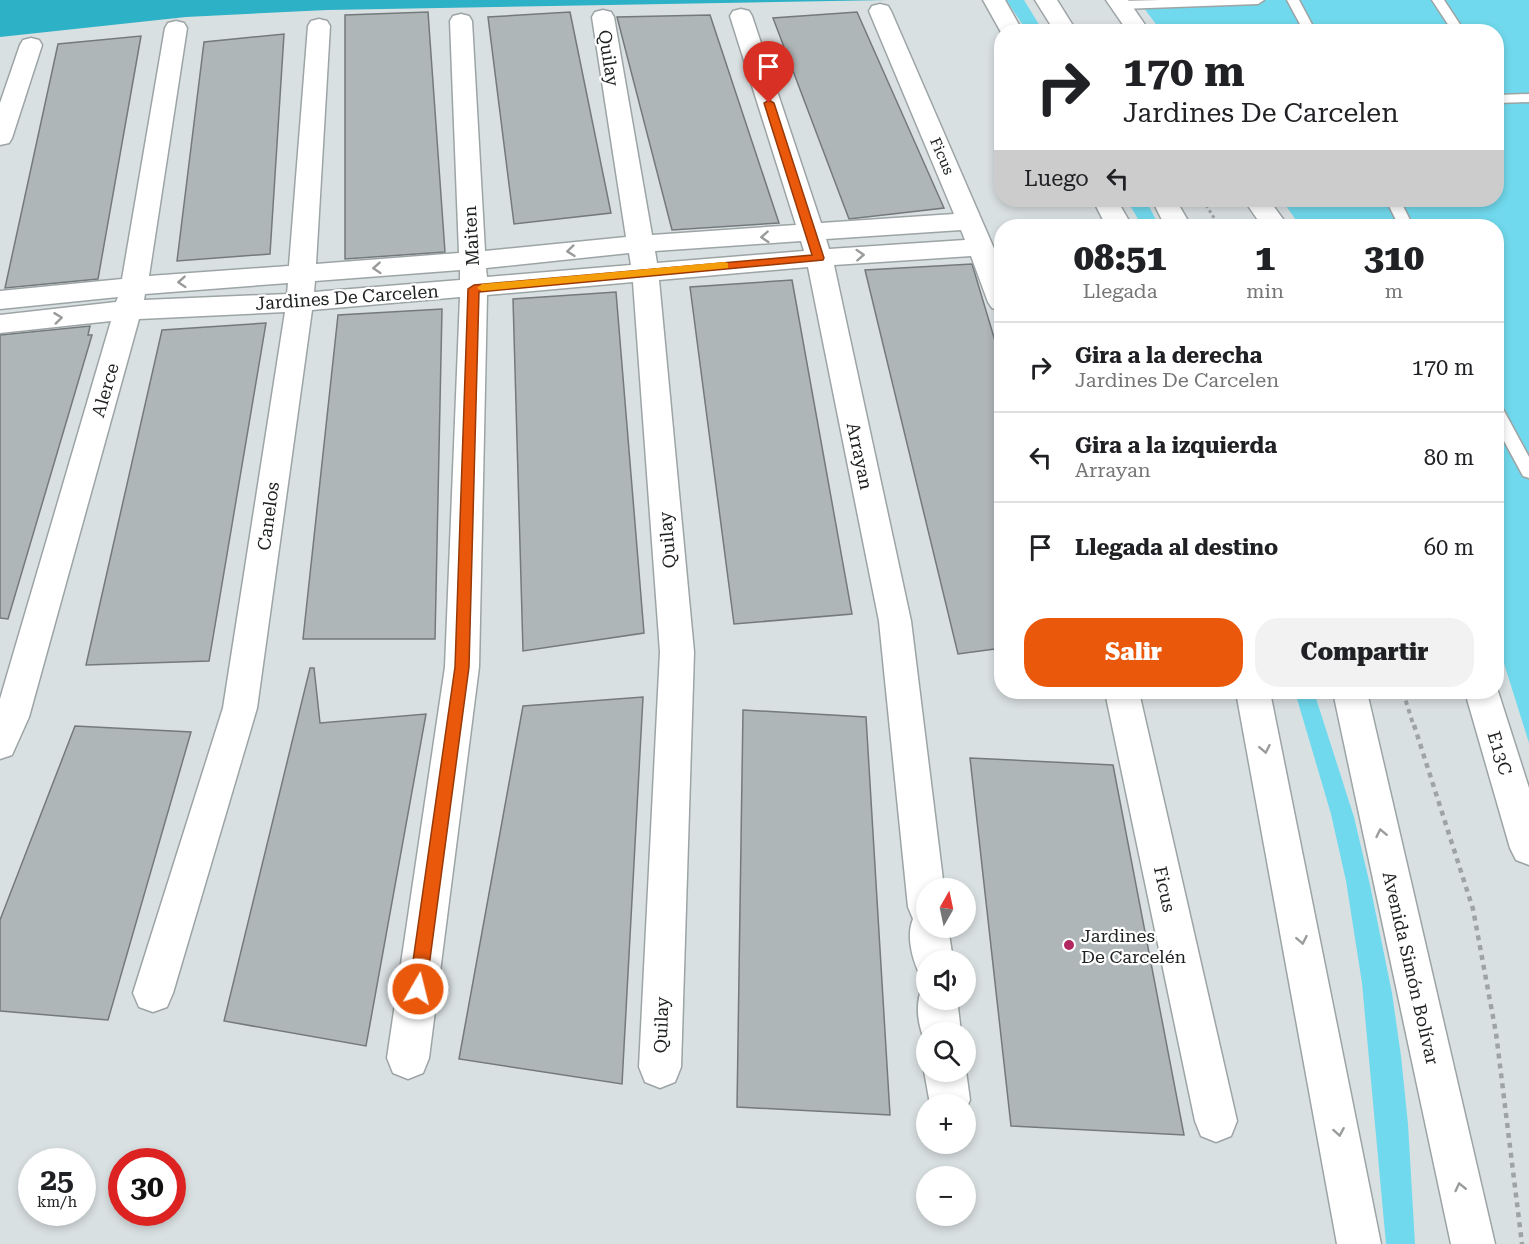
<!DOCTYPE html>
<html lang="es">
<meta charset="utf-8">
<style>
body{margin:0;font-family:"Roboto Serif",serif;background:#f2f2f2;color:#202124;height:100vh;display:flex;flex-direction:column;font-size:22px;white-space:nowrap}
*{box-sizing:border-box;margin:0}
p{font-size:20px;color:#757577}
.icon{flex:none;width:33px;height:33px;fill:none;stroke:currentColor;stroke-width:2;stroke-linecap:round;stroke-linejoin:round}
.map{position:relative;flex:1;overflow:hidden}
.sheet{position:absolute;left:994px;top:219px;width:510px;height:480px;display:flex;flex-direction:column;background:#fff;border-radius:24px;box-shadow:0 3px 9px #0003}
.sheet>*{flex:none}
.top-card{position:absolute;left:994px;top:24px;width:510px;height:183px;border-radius:24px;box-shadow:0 3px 9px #0003;background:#fff;color:#202124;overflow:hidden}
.needle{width:39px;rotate:9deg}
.controls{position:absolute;left:916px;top:878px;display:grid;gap:12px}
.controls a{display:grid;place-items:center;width:60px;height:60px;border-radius:50%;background:#fff;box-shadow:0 3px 9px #0003;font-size:30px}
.speed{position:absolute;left:18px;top:1148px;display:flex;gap:12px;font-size:30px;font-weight:700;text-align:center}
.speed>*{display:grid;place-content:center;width:78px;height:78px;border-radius:50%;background:#fff;box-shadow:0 3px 9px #0003;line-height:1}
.speed small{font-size:15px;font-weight:400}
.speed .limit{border:9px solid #d22;background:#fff;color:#111}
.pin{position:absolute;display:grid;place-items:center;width:51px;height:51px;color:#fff;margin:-62px -26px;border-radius:50% 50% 50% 0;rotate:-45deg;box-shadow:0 0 6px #0007}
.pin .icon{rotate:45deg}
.me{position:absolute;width:66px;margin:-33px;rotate:8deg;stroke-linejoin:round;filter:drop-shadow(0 0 4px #0008)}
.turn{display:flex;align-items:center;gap:21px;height:126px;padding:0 30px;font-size:27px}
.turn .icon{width:78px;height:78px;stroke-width:2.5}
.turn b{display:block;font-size:42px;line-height:51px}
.then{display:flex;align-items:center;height:57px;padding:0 30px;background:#0003;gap:12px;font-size:22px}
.eta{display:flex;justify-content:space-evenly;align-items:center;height:102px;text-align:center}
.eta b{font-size:36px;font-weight:800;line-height:42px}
.action{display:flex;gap:12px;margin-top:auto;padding:12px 30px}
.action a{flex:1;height:69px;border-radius:24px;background:#ea580c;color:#fff;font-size:24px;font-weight:800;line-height:69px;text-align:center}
.action a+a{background:#f2f2f2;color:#202124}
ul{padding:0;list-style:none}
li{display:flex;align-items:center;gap:18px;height:90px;padding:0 30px;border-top:2px solid #e0e0e0}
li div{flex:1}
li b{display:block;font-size:22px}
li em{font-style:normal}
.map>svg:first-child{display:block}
.green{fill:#71d9ed}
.forest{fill:#2cb1c7}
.building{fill:#afb6b7;stroke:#747a7c;stroke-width:1.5}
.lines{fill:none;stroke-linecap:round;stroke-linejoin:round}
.lane-casing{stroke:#9da4a5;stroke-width:3}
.street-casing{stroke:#9da4a5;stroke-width:3}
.secondary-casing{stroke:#9da4a5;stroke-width:3}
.highway-casing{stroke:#9da4a5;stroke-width:3}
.path-far2{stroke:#9ea4a5;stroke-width:3;stroke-dasharray:3 3;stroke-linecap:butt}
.path-far1{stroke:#9ea4a5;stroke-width:4;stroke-dasharray:4.5 4.5;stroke-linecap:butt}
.path{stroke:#9ea4a5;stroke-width:4.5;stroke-dasharray:5 5;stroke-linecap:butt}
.lane{fill:#fff;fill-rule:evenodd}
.street{fill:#fff;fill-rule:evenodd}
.secondary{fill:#fff;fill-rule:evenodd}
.highway{fill:#fff;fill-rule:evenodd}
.oneway{stroke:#9a9b9b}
.route{fill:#ea580c;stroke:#983908;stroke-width:1.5}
.slow{fill:#f59e0b}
.poi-dot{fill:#b32761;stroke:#fff;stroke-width:2}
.labels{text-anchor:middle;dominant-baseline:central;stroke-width:4.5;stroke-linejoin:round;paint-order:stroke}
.far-street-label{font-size:15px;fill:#1e2021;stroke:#fff}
.street-label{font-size:18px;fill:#1e2021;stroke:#fff}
.poi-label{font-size:18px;fill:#1e2021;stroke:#fff;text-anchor:start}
</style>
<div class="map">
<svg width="1529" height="1244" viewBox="0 0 1529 1244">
<rect width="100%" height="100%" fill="#d9e0e1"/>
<path class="green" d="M1006 0H1024L1043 31H1027Z
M1138 0H1529V743L1497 641V226H1300L1282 200H1497V32L1161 31Z
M1127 200H1146L1159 226H1142Z
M1295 692H1314L1354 817 1370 885 1392 993 1401 1056 1408 1124 1415 1244H1386L1362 983 1346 881 1331 814Z"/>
<path class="forest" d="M0 0H887L327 10 186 17 0 37Z"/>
<path class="building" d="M428 12 445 252 345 259V15Z
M570 12 611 213 514 224 488 17Z
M857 12 944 208 849 219 773 18Z
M710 15 779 223 672 230 617 17Z
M284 34 270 254 177 261 204 42Z
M141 36 98 279 5 288 58 44Z
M972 264 1002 364V648L958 654 865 270Z
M792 280 852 614 734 624 690 287Z
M616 292 644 633 523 651 513 299Z
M442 309 435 639H303L338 315Z
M266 323 209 661 86 665 162 330Z
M90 326 88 335H92L8 619 0 618V335Z
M310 668H314L320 723 426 714 366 1046 224 1021Z
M643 697 622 1084 459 1059 523 706Z
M743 710 866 717 890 1115 737 1107Z
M75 726 191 732 108 1020 0 1011V920Z
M970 758 1113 765 1184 1135 1011 1126Z"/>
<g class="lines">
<defs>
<path id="lane" d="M1161 0H1264L1258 4 1121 9 1115 5 1121 1Z
M1287 0H1299L1316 32H1165L1171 28 1301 26Z
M1432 0H1444L1465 32H1453Z
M1529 94V102L1497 103V95Z
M1386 200H1400L1413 226H1399Z
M1497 407 1503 409 1529 457V478L1523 476 1497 428Z"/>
<path id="street" d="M880 4 888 6 891 11 1002 267V311L992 308 988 302 971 256 834 265 911 621 944 888H927V927H948L953 960H927V976L919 973C912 958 906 935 913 919L908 907 879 621 808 267 659 280 694 652 681 1067 675 1082 660 1088 645 1082 639 1067 660 652 633 282 487 295 479 667 429 1058 423 1073 408 1079 393 1073 387 1058 445 667 460 297 312 310 257 708 173 993 167 1007 153 1012 139 1007 133 993 223 708 285 312 139 319 29 717 12 755 0 759V699L111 321 0 333V315L116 302 118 297 0 309V291L122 279 165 28 168 23 176 21 184 23 187 28 149 276 289 266 308 26 311 21 319 19 327 21 330 26 316 264 459 253 450 21 453 16 461 14 469 16 472 21 485 251 626 237 592 17 595 12 603 10 611 12 614 17 652 235 796 225 730 16 733 11 741 9 749 11 752 16 821 223 954 214 869 11 872 6ZM961 230 965 240 829 249 826 239ZM801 241 804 251 657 263 655 251ZM629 253 631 265 487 277 486 268ZM460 270V280L314 292 315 281ZM288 283 287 294 144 300 145 294Z
M31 38 39 40 42 45 12 138 9 143 0 145V103L20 45 23 40Z
M1105 692H1139L1237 1121 1231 1136 1216 1142 1201 1136 1195 1121Z
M927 983V999H957L961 1032H927V1046C918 1027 914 1005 923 985Z
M927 1065V1071H966L970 1100 966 1109V1104H930L924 1071Z"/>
<path id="secondary" d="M1106 0H1128L1150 32H1128Z
M1244 200H1269L1288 226H1262Z
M1497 688 1529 788V865L1516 860 1510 848 1465 692H1497Z"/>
<path id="highway" d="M983 0H1005L1023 32H1002V34Z
M1035 0H1057L1077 32H1055Z
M1093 200H1117L1132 226H1106Z
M1152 200H1176L1191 226H1165Z
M1236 692H1270L1381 1244H1337Z
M1333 692H1367L1495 1244H1451Z"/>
</defs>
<use href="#lane" class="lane-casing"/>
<use href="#street" class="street-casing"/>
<use href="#secondary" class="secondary-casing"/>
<use href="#highway" class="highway-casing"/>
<path class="path-far2" d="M1203 200 1219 226"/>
<path class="path-far1" d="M1403 692 1414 727"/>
<path class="path" d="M1414 725 1473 909 1496 1033 1522 1244"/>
<use href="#lane" class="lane"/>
<use href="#street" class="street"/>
<use href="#secondary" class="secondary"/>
<use href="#highway" class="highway"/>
</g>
<defs><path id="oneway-chevron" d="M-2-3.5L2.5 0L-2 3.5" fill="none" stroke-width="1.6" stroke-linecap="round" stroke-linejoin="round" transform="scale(1.5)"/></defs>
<g class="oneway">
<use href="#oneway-chevron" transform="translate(765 237) rotate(176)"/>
<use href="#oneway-chevron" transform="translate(571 251) rotate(174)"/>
<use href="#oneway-chevron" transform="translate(860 255) rotate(-4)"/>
<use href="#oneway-chevron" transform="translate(377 268) rotate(176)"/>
<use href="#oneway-chevron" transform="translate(182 282) rotate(176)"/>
<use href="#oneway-chevron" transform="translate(58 318) rotate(-7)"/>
<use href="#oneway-chevron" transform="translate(1265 749) rotate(79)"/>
<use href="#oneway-chevron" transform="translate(1381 833) rotate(-102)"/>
<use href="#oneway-chevron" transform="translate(1302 940) rotate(79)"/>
<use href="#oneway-chevron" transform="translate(1339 1132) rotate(80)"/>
<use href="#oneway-chevron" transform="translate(1460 1187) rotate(-103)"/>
</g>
<path class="route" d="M769 100 774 103 824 258 823 260 479 292 469 667 426 989 423 995 418 997 412 995 409 989 455 667 468 289 474 285 812 255 764 103Z"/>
<path class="slow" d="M724 262 728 263V268L482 291 477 288 482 284Z"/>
<circle class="poi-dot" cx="1069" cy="945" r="6"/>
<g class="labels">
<g class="far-street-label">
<text transform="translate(942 156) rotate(67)">Ficus</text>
</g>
<g class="street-label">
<text transform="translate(609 58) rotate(81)">Quilay</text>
<text transform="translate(471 236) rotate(-93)">Maiten</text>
<text transform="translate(347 297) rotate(-4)">Jardines De Carcelen</text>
<text transform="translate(105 390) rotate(-74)">Alerce</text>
<text transform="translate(860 456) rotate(78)">Arrayan</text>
<text transform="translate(268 516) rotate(-82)">Canelos</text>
<text transform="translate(667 540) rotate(-95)">Quilay</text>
<text transform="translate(1500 753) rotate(73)">E13C</text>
<text transform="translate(1165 889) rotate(78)">Ficus</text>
<text transform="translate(1411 968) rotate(77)">Avenida Simón Bolívar</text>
<text transform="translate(661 1025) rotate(-88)">Quilay</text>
</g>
<g class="poi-label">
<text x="1081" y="935">Jardines<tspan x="1081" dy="21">De Carcelén</tspan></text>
</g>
</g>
</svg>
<div class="controls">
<a><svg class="needle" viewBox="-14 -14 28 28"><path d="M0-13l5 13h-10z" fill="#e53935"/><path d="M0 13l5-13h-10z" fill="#757577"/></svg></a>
<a><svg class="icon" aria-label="sound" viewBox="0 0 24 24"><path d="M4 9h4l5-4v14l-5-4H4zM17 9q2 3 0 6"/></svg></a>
<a><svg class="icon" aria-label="search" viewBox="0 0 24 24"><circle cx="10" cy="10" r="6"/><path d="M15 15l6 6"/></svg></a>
<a>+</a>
<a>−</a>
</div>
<div class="speed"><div>25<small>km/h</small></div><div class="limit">30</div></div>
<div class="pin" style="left:769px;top:103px;background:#d93025"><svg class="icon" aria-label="arrive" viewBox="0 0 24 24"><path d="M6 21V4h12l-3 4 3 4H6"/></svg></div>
<svg class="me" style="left:418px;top:989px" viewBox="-20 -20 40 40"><circle r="17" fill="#ea580c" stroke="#fff" stroke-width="3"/><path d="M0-11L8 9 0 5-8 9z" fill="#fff"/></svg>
<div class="top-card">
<div class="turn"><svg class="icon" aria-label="right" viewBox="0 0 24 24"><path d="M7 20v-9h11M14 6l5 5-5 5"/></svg><div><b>170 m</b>Jardines De Carcelen</div></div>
<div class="then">Luego<svg class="icon" aria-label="left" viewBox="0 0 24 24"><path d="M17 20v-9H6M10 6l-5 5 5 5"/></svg></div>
</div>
<section class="sheet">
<div class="eta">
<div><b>08:51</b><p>Llegada</p></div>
<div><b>1</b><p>min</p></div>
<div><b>310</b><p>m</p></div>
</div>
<ul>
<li><svg class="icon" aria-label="right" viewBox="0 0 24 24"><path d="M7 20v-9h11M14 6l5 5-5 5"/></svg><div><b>Gira a la derecha</b><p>Jardines De Carcelen</p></div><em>170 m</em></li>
<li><svg class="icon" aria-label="left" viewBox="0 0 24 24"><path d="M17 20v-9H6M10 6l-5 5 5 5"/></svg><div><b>Gira a la izquierda</b><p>Arrayan</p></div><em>80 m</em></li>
<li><svg class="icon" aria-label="arrive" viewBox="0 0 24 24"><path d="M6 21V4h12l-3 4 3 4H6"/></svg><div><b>Llegada al destino</b></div><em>60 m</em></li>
</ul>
<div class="action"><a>Salir</a><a>Compartir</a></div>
</section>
</div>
